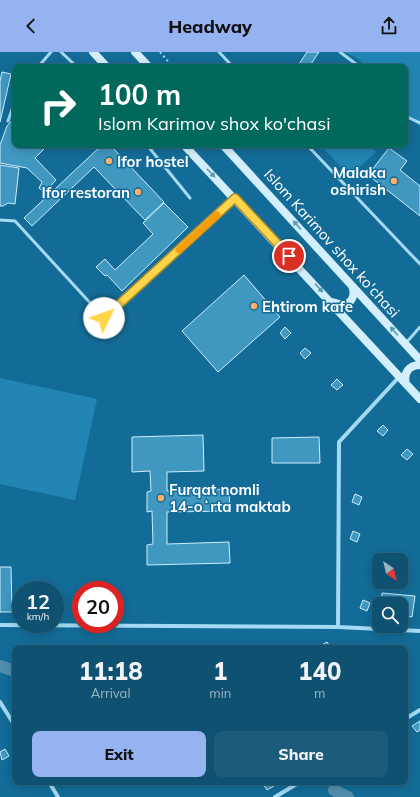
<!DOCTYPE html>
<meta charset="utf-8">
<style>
body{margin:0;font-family:Mulish,sans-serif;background:#1c5b79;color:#f1f3f6;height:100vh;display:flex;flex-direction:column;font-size:15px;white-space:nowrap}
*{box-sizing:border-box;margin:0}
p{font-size:13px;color:#9bb5c3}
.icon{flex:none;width:22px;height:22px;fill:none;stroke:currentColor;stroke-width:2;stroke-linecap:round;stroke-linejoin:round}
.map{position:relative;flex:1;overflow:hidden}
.details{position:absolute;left:12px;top:593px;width:396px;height:140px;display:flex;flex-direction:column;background:#0e5171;border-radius:8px;box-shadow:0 2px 10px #0003,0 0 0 1px #2e6884}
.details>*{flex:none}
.top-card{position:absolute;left:12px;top:12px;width:396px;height:84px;border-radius:8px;box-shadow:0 2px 10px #0003,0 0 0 1px #2e6884;background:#00695c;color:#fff;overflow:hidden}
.needle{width:26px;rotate:145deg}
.buttons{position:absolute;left:372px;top:501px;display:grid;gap:8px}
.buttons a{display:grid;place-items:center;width:36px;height:36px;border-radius:8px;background:#0e5171;box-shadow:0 2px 10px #0003,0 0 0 1px #2e6884;font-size:20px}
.speed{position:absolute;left:12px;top:529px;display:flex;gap:8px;font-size:20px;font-weight:700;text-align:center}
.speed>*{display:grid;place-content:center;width:52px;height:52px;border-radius:50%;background:#0e5171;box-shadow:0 2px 10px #0003,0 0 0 1px #2e6884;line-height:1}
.speed small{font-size:10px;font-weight:400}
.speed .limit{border:6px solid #d22;background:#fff;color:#111}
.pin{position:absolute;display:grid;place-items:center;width:34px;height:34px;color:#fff;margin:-17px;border:2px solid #fff;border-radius:50%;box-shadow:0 1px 4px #0007}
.me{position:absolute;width:44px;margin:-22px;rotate:48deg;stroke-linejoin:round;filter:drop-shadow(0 0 3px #0008)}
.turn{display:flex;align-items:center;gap:14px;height:84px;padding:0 20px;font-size:18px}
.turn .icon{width:52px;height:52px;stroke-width:2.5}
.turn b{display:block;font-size:28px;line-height:34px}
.eta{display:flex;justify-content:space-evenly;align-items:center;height:68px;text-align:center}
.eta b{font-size:24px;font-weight:800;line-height:28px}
.primary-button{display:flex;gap:8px;margin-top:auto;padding:8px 20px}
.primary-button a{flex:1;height:46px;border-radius:8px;background:#95b2f1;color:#111;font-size:16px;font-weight:800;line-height:46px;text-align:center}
.primary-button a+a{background:#1c5b79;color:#f1f3f6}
header{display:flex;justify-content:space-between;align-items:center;height:52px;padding:0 20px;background:#95b2f1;color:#111;font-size:18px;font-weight:800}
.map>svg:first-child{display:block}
.green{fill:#2286b4}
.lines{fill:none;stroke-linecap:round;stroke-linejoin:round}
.canal{stroke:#528fac;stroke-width:12}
.building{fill:#4098c0;stroke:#cceefd}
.path{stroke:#a4daf3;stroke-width:2;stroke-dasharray:2 3;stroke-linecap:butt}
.lane{stroke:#a4daf3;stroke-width:3}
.street{stroke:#a4daf3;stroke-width:4}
.secondary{stroke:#d4effc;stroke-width:8}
.oneway{fill:#579aba}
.route-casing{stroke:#a68a30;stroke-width:10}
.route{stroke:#ffd54a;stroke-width:7}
.slow{stroke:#f59e0b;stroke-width:7}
.poi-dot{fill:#ffaf66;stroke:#136c97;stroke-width:1.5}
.labels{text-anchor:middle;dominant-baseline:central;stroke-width:3;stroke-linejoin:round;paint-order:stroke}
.poi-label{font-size:15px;font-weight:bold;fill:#fff;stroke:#136c97;text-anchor:start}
.street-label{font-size:15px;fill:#fff;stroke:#136c97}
</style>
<header><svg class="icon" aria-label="back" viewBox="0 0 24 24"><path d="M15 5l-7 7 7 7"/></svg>Headway<svg class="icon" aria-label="share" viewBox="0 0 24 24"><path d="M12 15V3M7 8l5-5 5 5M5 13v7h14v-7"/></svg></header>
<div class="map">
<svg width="420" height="745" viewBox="0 0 420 745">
<rect width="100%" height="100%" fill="#136c97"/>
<path class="green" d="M344 0H420V74L405 64V15H367L357 6Z
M320 93H370L376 100 350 124Z
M0 326 97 347 75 448 0 432Z"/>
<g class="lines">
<path class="canal" d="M0 614 15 619
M334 738 348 745"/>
</g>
<path class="building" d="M307 0H319L309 15H297Z
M2 20 11 22 0 70V29Z
M15 65V93H48L35 106 56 128 44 141 39 136 42 130 27 116 0 111V93L7 74Z
M102 93H110L164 150 145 168 94 115 32 174 24 166Z
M389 96 407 109 400 118 420 134V164L368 123Z
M0 113 19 116 15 152 8 151 3 154H0Z
M164 151 188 175 122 239 107 223 105 224 96 215 105 207 115 218 153 182 143 171Z
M244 223 280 265 218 320 182 279Z
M285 275 291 281 285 287 280 281Z
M305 296 311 301 305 307 300 301Z
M337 327 343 333 337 338 331 333Z
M383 373 388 378 383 384 377 379Z
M203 383 204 419 167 420V439L229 437 230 459 167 460V492L229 490 230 511 147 513V493L153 492 152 459 147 460V440L151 439 150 419 132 420V385Z
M319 385 320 411H272V386Z
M407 397 413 402 407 408 401 403Z
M355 442 362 445 359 453 352 450Z
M353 479 360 482 357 490 350 487Z
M0 515H11L12 560H0Z
M382 541 415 544 412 565 401 564V552H381Z
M363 548 370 551 367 559 360 556Z
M327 590 331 596H321L320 594Z
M420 669V678L417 680 412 674Z
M5 697 9 704 2 708 0 700Z
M266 730H272L274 734 267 738 263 732Z"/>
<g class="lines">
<path class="path" d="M160 0 173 15"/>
<path class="lane" d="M61 0 77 15
M219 0 233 15
M340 0 360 15
M38 15 51 0
M405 64 420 71
M8 69 15 49
M147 93 190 146
M307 93 420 212
M0 168 15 169 104 266 234 148
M406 291 420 275"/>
<path class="street" d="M0 573 338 575 420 579
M338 575 339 390 399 325
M0 650 15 674
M405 667 420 658
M49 730 58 745
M275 745 300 730"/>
<path class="secondary" d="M93 0 107 15
M135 0 149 15
M184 93 420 347
M223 93 420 308
M332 250 343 253C352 251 356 243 352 234
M406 332C403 321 409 313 420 313"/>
</g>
<defs><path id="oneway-solid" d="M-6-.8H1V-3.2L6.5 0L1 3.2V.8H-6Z"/></defs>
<g class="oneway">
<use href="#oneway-solid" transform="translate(211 121) rotate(46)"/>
<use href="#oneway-solid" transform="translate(297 173) rotate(-132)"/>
<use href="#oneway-solid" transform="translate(319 236) rotate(47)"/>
<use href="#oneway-solid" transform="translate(394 279) rotate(-132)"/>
</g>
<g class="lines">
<defs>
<path id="route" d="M104 266 235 146 289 204"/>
</defs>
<use href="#route" class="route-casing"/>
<use href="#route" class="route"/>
<path class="slow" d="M179 198 217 163"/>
</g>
<g class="poi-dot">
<circle cx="109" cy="109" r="4"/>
<circle cx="394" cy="129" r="4"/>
<circle cx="138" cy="140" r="4"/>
<circle cx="254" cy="254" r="4"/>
<circle cx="161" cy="446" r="4"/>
</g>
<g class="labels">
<g class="poi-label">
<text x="117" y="109">Ifor hostel</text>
<text x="386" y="120" text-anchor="end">Malaka<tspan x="386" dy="17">oshirish</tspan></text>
<text x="130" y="140" text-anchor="end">Ifor restoran</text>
<text x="262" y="254">Ehtirom kafe</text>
<text x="169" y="437">Furqat nomli<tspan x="169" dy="17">14-oʻrta maktab</tspan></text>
</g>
<g class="street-label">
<text transform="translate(332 191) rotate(48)">Islom Karimov shox ko'chasi</text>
</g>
</g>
</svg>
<div class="buttons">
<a><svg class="needle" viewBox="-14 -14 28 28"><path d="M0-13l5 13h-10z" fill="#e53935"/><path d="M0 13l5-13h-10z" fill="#9bb5c3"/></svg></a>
<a><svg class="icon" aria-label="search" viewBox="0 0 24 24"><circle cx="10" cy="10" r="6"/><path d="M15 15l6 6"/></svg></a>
</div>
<div class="speed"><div>12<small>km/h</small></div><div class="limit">20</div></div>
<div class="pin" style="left:289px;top:204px;background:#d93025"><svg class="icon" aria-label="arrive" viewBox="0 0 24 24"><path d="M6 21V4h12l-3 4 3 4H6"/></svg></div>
<svg class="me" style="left:104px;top:266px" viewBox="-20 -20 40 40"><circle r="19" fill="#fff"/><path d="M0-13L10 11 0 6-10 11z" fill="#ffd54a"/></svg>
<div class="top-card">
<div class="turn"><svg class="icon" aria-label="right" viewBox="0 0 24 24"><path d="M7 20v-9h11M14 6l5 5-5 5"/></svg><div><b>100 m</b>Islom Karimov shox ko'chasi</div></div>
</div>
<section class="details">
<div class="eta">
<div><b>11:18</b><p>Arrival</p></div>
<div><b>1</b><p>min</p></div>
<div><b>140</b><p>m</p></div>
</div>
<div class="primary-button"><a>Exit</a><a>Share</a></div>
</section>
</div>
